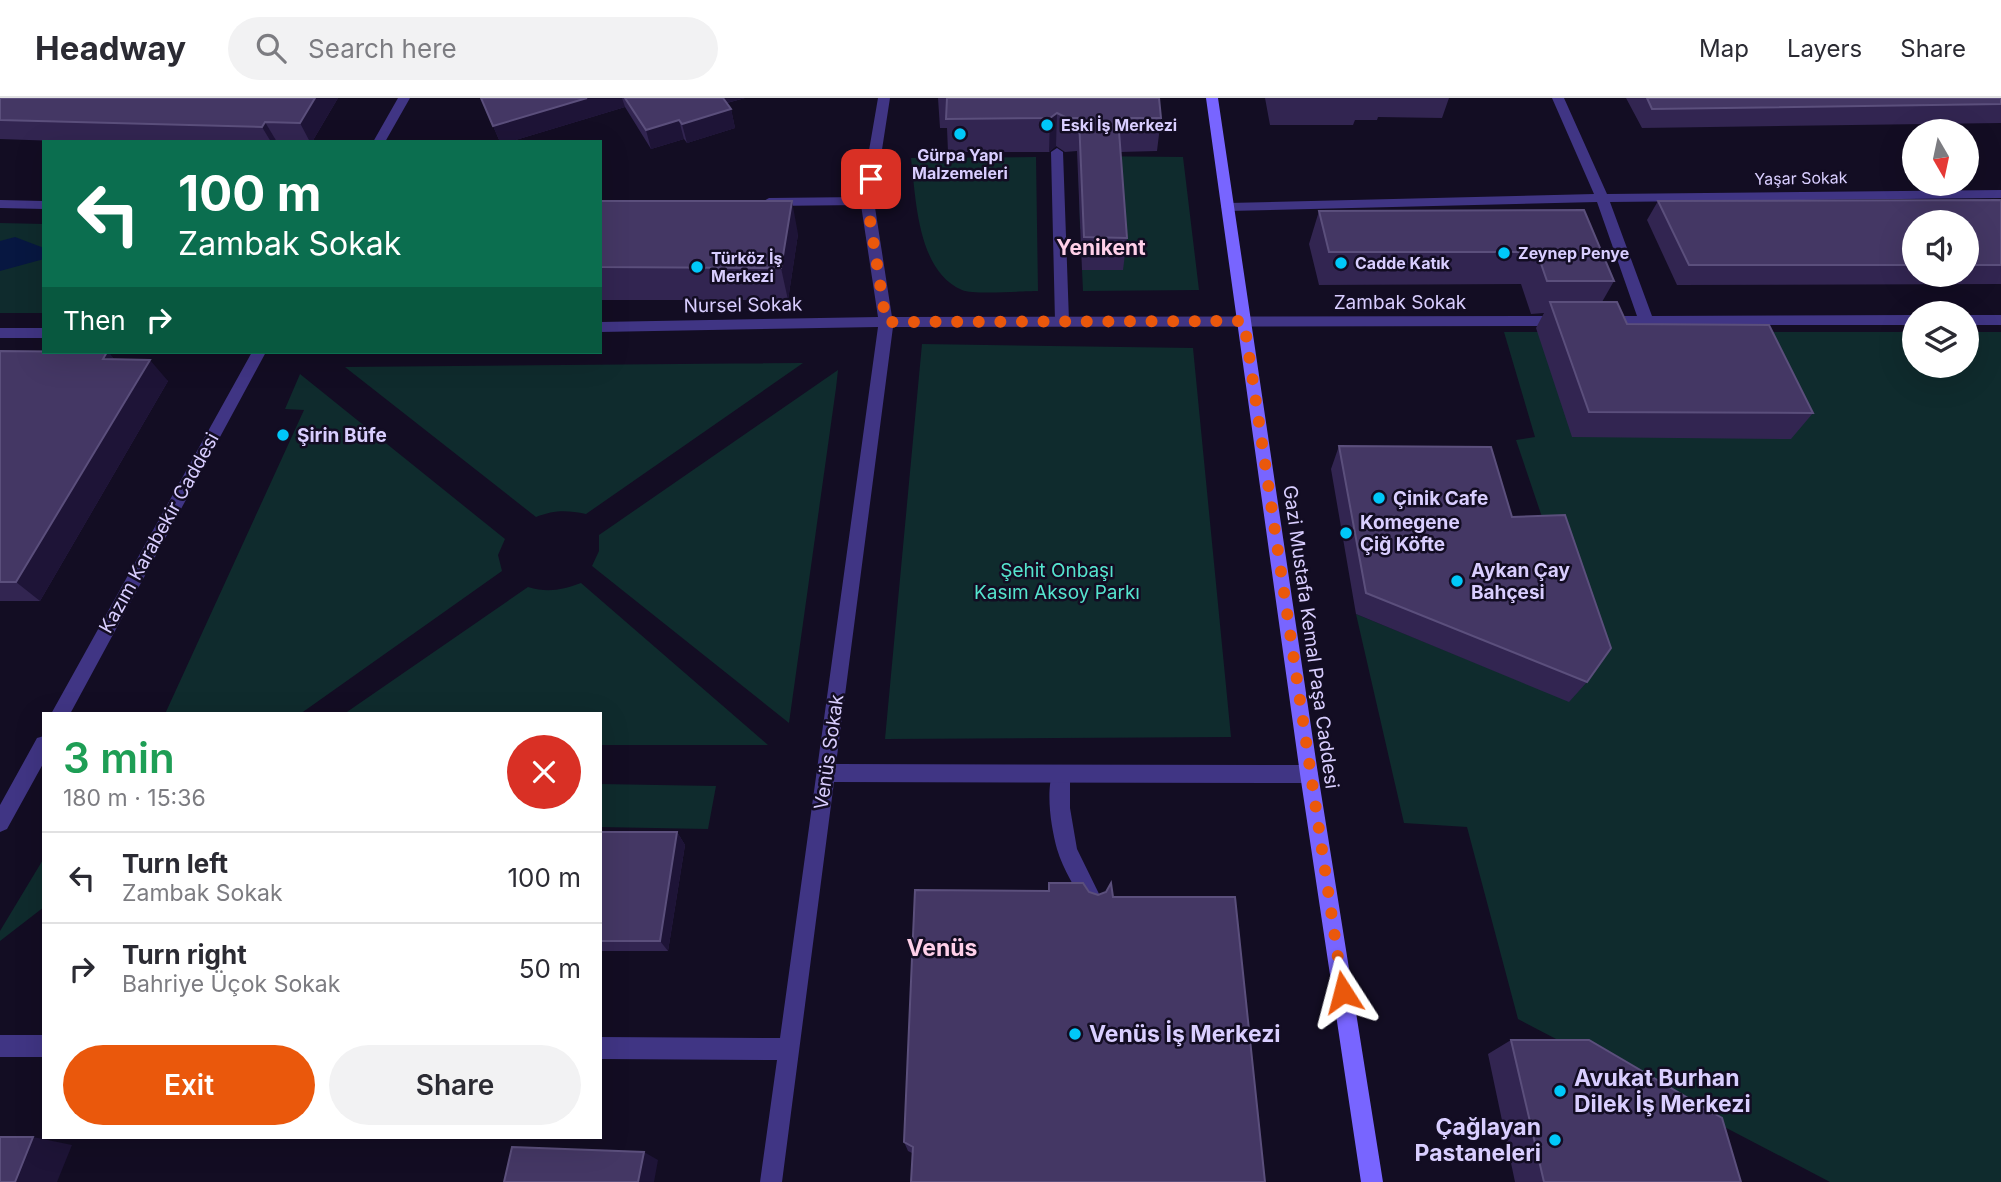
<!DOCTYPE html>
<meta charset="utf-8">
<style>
body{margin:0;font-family:Inter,sans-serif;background:#f2f2f3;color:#2b2b33;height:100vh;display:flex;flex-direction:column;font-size:26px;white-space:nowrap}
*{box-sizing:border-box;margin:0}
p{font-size:23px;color:#7c7c81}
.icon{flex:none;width:38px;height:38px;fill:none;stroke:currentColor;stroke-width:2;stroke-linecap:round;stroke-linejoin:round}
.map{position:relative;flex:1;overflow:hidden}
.drawer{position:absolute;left:42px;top:614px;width:560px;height:427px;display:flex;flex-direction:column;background:#fff;border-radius:0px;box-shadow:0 7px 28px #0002}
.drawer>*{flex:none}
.banner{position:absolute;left:42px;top:42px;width:560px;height:214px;border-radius:0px;box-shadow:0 7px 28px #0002;background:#0b6e4f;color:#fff;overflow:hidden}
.needle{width:46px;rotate:171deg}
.fabs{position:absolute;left:1902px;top:21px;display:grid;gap:14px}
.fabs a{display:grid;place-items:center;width:77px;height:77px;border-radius:50%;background:#fff;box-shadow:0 7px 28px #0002;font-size:35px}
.pin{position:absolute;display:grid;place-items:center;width:60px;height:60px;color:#fff;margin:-30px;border-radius:14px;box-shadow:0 4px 10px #0006}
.me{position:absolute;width:77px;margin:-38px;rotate:351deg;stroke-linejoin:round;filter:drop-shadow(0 0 5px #0008)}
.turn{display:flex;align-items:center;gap:24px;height:147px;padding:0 21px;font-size:32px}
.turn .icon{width:91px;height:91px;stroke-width:2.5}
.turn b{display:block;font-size:49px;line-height:60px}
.then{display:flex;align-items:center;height:66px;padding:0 21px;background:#0003;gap:14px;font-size:26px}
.round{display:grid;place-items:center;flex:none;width:74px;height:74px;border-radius:37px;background:#f2f2f3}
.headline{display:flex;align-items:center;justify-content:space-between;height:119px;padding:0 21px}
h1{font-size:42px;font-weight:600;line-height:52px;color:#1e9e55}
.cta{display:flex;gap:14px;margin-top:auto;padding:14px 21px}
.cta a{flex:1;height:80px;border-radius:42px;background:#ea580c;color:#fff;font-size:28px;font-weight:600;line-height:80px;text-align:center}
.cta a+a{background:#f2f2f3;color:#2b2b33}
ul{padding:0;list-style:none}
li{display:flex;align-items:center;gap:21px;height:91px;padding:0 21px;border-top:2px solid #e1e1e2}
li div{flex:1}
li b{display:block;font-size:26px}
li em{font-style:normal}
header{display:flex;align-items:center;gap:42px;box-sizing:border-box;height:98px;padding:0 35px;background:#fff;border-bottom:2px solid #e1e1e2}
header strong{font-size:33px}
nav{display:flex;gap:38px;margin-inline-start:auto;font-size:24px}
.search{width:490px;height:63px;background:#f2f2f3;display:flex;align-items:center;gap:18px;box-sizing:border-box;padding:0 24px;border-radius:38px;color:#7c7c81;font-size:26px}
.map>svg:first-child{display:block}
.green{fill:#0f2b2d}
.water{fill:#071741}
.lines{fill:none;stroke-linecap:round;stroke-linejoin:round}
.lane{fill:#403584;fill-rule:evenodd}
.street{fill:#403584;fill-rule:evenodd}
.secondary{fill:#7865ff;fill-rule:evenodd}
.wall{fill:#322551;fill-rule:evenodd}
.shaded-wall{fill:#1e1437}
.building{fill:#443764;stroke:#5b4f7c;stroke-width:2}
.route{stroke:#ea580c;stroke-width:12;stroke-dasharray:0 21.6}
.poi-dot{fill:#00c8f9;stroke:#130d23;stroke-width:2.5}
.labels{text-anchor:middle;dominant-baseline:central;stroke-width:5;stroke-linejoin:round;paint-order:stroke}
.far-poi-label{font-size:16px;font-weight:bold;fill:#d9ceff;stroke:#130d23;text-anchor:start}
.far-street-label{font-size:16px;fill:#d9ceff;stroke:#130d23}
.street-label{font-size:19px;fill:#d9ceff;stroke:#130d23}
.poi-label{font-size:19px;font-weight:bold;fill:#d9ceff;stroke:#130d23;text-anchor:start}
.park-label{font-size:19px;fill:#55e4ce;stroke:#130d23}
.far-district-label{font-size:21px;font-weight:bold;fill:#ffd0e9;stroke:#130d23}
.quarter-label{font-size:23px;font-weight:bold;fill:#ffd0e9;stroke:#130d23}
.near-poi-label{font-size:23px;font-weight:bold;fill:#d9ceff;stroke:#130d23;text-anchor:start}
</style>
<header>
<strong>Headway</strong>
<div class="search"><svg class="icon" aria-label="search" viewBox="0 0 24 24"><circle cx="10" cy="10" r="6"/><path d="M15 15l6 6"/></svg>Search here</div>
<nav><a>Map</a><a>Layers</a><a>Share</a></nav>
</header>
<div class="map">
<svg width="2001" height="1084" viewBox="0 0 2001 1084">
<rect width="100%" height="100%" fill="#130d23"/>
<path class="green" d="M1078 58 1183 59 1199 192 1083 193 1082 172H1123L1120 132 1080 131Z
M1036 59 1038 193C1022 193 974 197 962 192 917 173 916 100 911 60Z
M0 125 44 126V215H0Z
M1504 234H1914V268H1967V234H2001V1084H1830L1518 921 1467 729 1404 725 1356 516 1569 603 1593 570 1516 342 1535 339Z
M922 246 1193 250 1231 639 885 641Z
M803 265 586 416C567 412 554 412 536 419L345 269Z
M838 272 836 290 789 625 592 468 599 453V437Z
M300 276 505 441 498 457 502 473 300 616H165L304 312 285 311Z
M581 485 768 647H600V616H344L528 489C548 495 562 492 581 485Z
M600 686 716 688 708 731 600 729Z
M44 760V809L0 843V833Z"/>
<path class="water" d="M15 139 44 150V161L0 173V143Z"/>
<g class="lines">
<path class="lane" d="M1057 50 1063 54 1069 223 1062 228 1055 223 1051 54Z
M1061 667 1068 670 1070 676V710L1077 751 1103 804 1100 811 1093 814 1086 811C1077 792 1063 772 1057 751 1051 729 1045 692 1054 670Z"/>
<path class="street" d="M398 0H410L385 44H373Z
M878 0H890L874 103 892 219 1563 218 1570 223 1563 228 893 229 836 666 1309 667 1316 670 1318 676 1316 682 1309 685 834 684 782 1084H760L777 962 600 961V939L780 940 878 229 600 234V224L878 219 861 107 769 108 762 104 769 100 861 99Z
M1552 0H1564L1607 96 2001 92V100L1610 104 1652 218 1914 217V227H1596L1594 223 1596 219 1601 218H1637L1597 104 1228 113 1221 109 1228 105 1594 96Z
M0 102 44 103V111L0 110Z
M1967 217H2001V227H1967Z
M0 230H44V240H0Z
M252 254H266L70 616H51Z
M44 638V664L7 731 0 734V707L37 640Z
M0 937H44V959H0Z"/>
<path class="secondary" d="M1206 0H1218L1318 676 1383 1084H1361L1300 676Z"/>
</g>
<path class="wall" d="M0 0H338L312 44H86L0 41Z
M481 0H745L727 5 731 11 735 30 687 45 684 41 651 51 625 9 509 44H500Z
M938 0H1159L1161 20 1157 53 1120 54 1127 140 1123 172H1082L1077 53 1065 54 1056 48 1049 54H948L947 30H940Z
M1265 0H1449L1442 20 1378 19 1377 22H1355L1353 27H1270Z
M1626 0H2001V25L1642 30Z
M2001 102V186L1677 187 1647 122 1658 103ZM1914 124H1967V177H1914Z
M600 103 798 136 788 202H600Z
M1584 112 1614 183 1602 204 1627 226 1813 315 1791 341 1572 339 1536 230 1544 215 1531 216 1521 186 1319 187 1309 146 1319 113Z
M0 253 108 254 114 261 168 283 40 503H0Z
M1339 348 1512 419 1587 584 1569 604 1356 516 1331 371Z
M600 734H677L685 747 668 853H600Z
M1049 785 1098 797 1113 799 912 1055 908 1053 904 1044 1049 793Z
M1511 942 1741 1084H1515L1488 956Z"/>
<path class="shaded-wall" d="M315 0H338L312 44H310L300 25Z
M587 0H622L625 9 509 44H500L493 28Z
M717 0H745L719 7Z
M731 11 735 30 687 45 682 26Z
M1057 15 1056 48 1049 54 1050 20Z
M679 22 684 41 651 51 646 32Z
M265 24 277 44H271L262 29Z
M792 103 798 136 788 202 781 170Z
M108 254 127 275 103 261Z
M150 262 168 283 40 503 16 484Z
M677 734 685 747 668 853 660 843Z
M33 1039 72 1047 57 1084H15Z
M644 1054 658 1062 654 1084H638Z"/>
<path class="building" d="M0 0H315L300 25 265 24 262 29 0 22Z
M481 0H587L493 28Z
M625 0H723L731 11 682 26 679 22 646 32Z
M947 0H1159L1161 20H1118L1127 140 1084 139 1079 20H1067L1057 15 1050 20 946 21Z
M1647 0H2001V6L1652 11Z
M2001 102V167H1967V124H1914V167H1689L1658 103Z
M600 103H792L781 170 600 169Z
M1584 112 1614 183H1547L1537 154H1329L1319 113Z
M1550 204H1617L1627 226 1769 227 1813 315 1589 314Z
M0 253 107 254 103 261 150 262 16 484H0Z
M1339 348 1491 349 1512 419 1565 417 1611 550 1587 584 1366 495Z
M600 734H677L660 843H600Z
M1049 785H1083L1089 794 1098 797 1106 794 1111 785 1113 799H1235L1265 1084H911L913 1049 904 1044 915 792 1049 793Z
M1511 942H1589L1722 1020 1741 1084H1544Z
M0 1039H33L15 1084H0Z
M512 1049 644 1054 638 1084H504Z"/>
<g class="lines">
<path class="route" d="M871 81 867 103 886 224 1244 223 1343 894"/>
</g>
<g class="poi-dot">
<circle cx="1047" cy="27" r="7"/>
<circle cx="960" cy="36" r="7"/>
<circle cx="1504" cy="155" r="7"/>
<circle cx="1341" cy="165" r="7"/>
<circle cx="697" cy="169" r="7"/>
<circle cx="283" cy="337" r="7"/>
<circle cx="1379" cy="400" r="7"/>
<circle cx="1346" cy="435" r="7"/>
<circle cx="1457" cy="483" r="7"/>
<circle cx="1075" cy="936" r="7"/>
<circle cx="1560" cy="993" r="7"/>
<circle cx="1555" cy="1042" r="7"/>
</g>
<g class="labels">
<g class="far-poi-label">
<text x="1061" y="27">Eski İş Merkezi</text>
<text x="960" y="57" text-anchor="middle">Gürpa Yapı<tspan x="960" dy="18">Malzemeleri</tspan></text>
<text x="1518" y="155">Zeynep Penye</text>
<text x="711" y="160">Türköz İş<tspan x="711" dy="18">Merkezi</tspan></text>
<text x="1355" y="165">Cadde Katık</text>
</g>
<g class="far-street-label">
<text transform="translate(1801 80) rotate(-1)">Yaşar Sokak</text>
</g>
<g class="street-label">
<text x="1400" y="204">Zambak Sokak</text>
<text transform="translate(743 207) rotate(-1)">Nursel Sokak</text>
<text transform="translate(159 435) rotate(-61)">Kazım Karabekir Caddesi</text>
<text transform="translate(1311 539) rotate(82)">Gazi Mustafa Kemal Paşa Caddesi</text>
<text transform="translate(829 654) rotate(-82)">Venüs Sokak</text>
</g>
<g class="poi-label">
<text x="297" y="337">Şirin Büfe</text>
<text x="1393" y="400">Çinik Cafe</text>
<text x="1360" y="424">Komegene<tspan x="1360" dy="22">Çiğ Köfte</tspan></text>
<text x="1471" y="472">Aykan Çay<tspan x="1471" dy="22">Bahçesi</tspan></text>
</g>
<g class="park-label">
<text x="1057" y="472">Şehit Onbaşı<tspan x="1057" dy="22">Kasım Aksoy Parkı</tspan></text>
</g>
<g class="far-district-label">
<text x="1101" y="149">Yenikent</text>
</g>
<g class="quarter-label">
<text x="942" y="850">Venüs</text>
</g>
<g class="near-poi-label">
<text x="1089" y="936">Venüs İş Merkezi</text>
<text x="1574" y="980">Avukat Burhan<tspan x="1574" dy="26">Dilek İş Merkezi</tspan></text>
<text x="1541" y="1029" text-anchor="end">Çağlayan<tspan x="1541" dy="26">Pastaneleri</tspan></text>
</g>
</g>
</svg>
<div class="fabs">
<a><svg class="needle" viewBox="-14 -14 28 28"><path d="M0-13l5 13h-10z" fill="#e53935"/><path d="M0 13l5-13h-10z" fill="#7c7c81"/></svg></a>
<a><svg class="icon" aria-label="sound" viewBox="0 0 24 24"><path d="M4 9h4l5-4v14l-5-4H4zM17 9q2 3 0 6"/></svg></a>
<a><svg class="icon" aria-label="layers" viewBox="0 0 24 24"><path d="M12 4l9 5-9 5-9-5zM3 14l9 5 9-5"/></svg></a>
</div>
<div class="pin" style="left:871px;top:81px;background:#d93025"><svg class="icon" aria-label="arrive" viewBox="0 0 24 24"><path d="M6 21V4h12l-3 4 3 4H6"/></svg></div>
<svg class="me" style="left:1343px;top:894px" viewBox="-20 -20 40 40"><path d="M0-17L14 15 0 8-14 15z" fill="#ea580c" stroke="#fff" stroke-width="4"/></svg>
<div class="banner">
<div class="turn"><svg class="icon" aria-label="left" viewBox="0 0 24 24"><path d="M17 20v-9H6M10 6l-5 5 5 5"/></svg><div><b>100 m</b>Zambak Sokak</div></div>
<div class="then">Then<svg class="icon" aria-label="right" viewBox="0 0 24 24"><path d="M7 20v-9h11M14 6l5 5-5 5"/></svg></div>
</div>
<section class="drawer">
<div class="headline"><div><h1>3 min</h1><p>180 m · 15:36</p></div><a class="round" style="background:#d93025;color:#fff"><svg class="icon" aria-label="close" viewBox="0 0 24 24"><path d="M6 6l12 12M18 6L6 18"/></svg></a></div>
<ul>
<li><svg class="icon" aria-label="left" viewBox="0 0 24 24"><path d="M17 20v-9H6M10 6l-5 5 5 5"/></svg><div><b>Turn left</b><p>Zambak Sokak</p></div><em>100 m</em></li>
<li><svg class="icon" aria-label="right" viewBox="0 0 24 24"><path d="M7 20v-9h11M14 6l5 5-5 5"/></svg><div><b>Turn right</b><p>Bahriye Üçok Sokak</p></div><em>50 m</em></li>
</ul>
<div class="cta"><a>Exit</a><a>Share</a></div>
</section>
</div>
